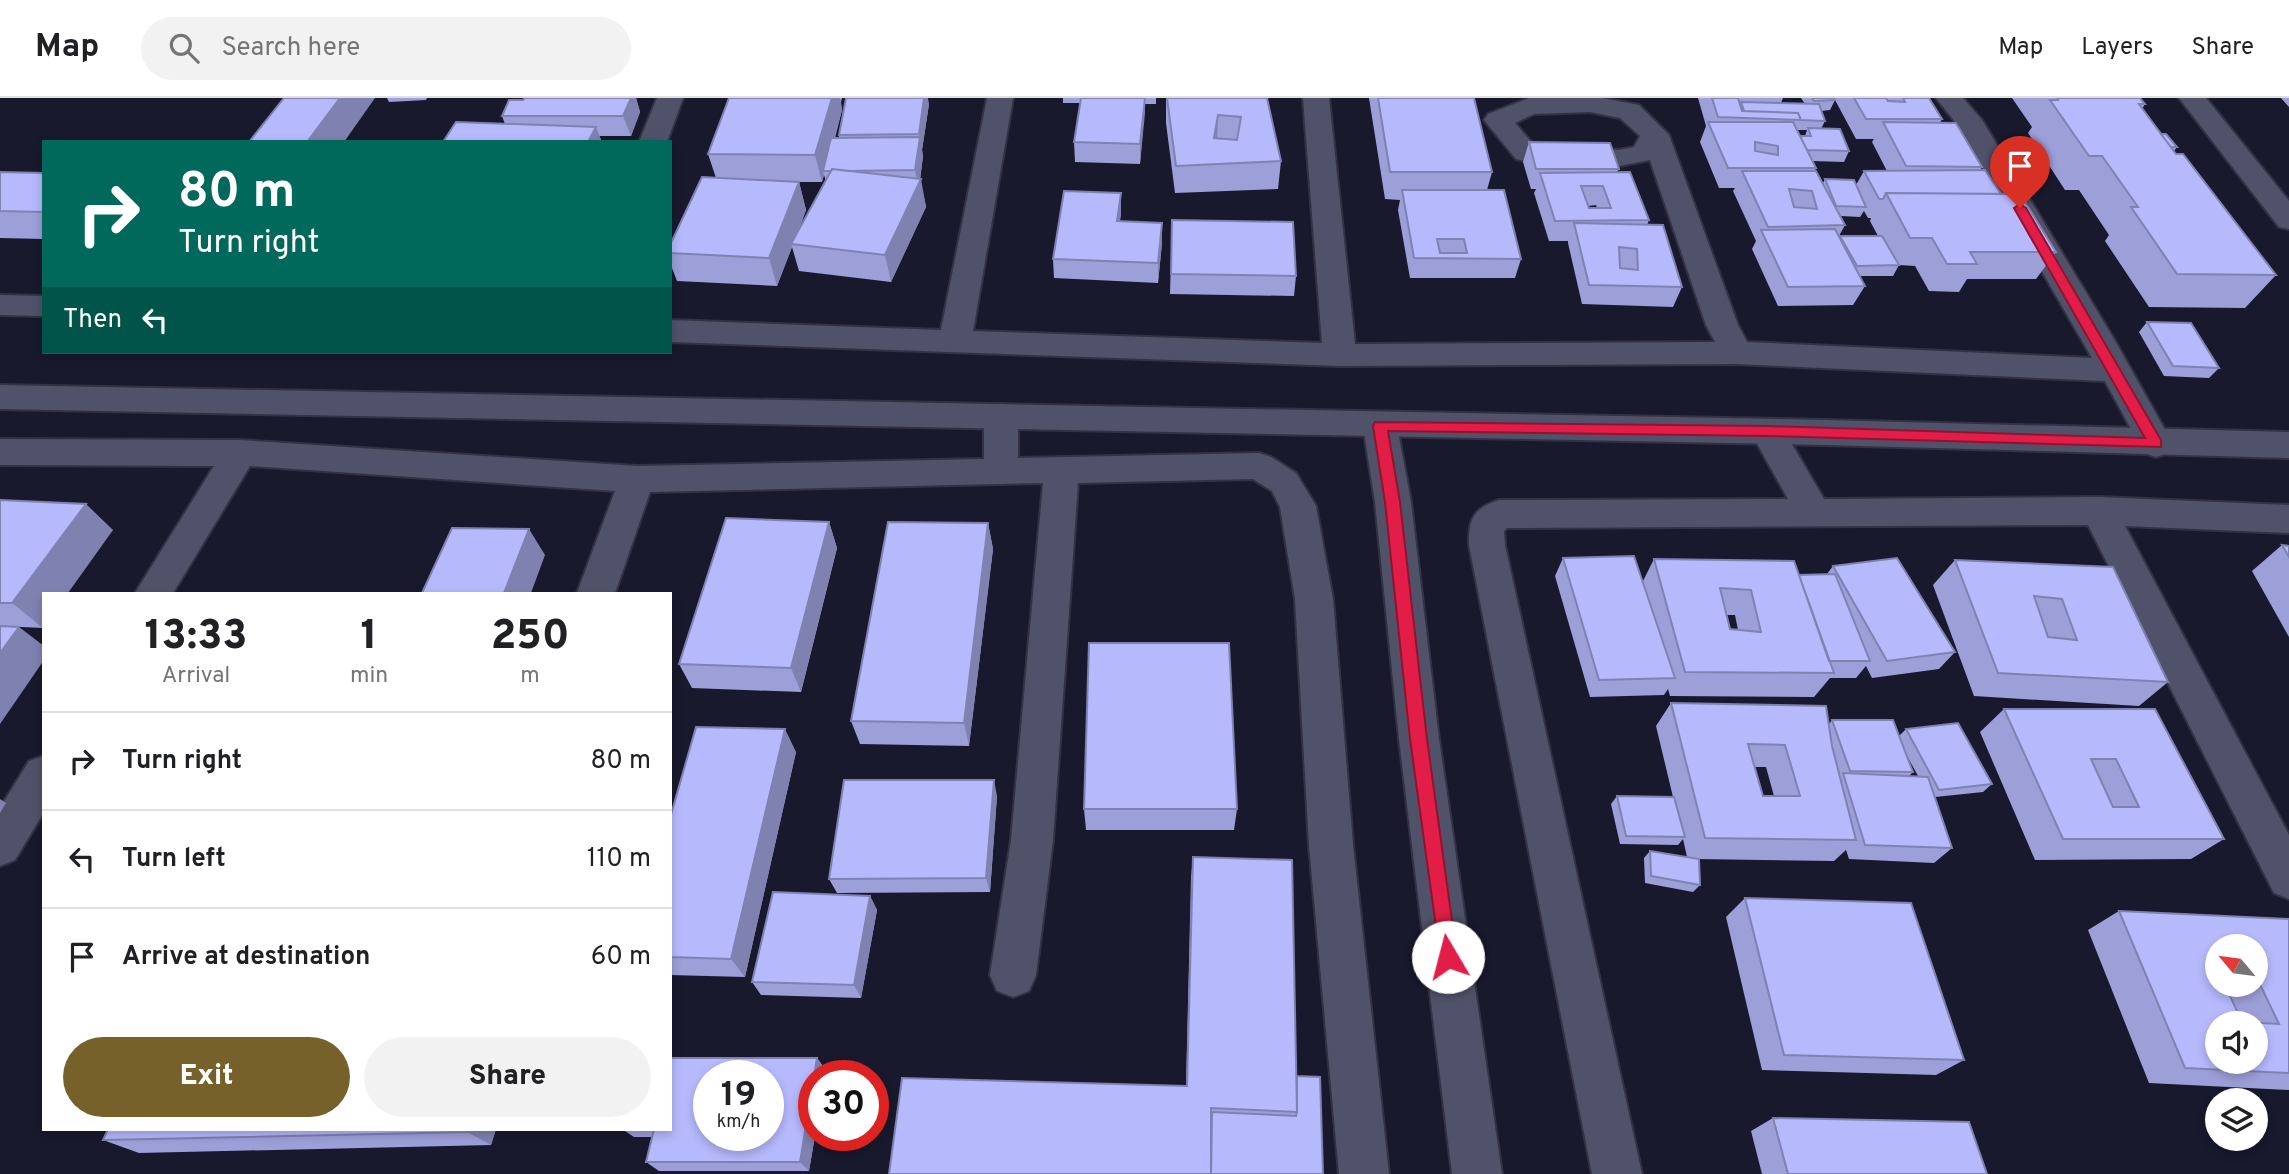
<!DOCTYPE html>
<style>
body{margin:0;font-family:Overpass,sans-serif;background:#f2f2f2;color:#202124;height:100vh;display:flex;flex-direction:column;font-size:26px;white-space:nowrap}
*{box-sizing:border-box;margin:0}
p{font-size:23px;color:#757577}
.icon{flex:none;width:38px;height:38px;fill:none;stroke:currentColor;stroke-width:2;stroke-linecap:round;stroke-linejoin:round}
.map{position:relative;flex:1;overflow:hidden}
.details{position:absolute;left:42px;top:494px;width:630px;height:539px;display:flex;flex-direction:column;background:#fff;border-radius:0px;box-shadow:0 4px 10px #0003}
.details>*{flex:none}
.hud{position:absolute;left:42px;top:42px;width:630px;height:214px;border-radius:0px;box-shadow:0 4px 10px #0003;background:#00695c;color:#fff;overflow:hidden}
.needle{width:46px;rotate:299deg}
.buttons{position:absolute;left:2205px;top:836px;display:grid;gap:14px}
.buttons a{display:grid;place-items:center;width:63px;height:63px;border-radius:50%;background:#fff;box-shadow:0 4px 10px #0003;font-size:35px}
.speed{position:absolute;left:693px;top:962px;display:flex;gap:14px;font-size:35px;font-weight:700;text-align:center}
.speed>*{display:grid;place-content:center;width:91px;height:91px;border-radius:50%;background:#fff;box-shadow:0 4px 10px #0003;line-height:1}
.speed small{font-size:18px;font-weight:400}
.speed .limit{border:10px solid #d22;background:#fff;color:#111}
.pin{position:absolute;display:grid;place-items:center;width:60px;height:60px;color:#fff;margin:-72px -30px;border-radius:50% 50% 50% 0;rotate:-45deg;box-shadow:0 0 7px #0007}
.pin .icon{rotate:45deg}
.me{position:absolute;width:77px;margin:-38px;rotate:352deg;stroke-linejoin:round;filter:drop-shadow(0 0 5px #0008)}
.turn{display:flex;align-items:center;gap:24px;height:147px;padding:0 21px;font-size:32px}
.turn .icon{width:91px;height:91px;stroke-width:2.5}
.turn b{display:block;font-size:49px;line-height:60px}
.then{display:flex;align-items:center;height:66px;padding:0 21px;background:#0003;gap:14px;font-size:26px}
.eta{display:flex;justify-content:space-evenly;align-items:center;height:119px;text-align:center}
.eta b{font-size:42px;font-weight:800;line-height:49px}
.primary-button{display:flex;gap:14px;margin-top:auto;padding:14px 21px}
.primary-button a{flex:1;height:80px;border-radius:42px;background:#76612b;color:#fff;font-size:28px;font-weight:800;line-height:80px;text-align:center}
.primary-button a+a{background:#f2f2f2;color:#202124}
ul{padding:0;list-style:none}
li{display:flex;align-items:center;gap:21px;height:98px;padding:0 21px;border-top:2px solid #e0e0e0}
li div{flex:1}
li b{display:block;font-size:26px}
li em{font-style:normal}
header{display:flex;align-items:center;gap:42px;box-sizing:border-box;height:98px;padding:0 35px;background:#fff;border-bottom:2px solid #e0e0e0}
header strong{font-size:33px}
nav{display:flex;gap:38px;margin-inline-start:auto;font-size:24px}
.search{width:490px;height:63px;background:#f2f2f2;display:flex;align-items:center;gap:18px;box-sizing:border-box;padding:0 24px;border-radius:38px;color:#757577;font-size:26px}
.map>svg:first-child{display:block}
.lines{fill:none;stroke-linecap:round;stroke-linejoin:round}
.minor-casing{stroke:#323242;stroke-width:4}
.tertiary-casing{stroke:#323242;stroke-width:4}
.minor{fill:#50526a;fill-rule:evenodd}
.tertiary{fill:#50526a;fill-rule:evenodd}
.wall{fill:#9d9fd9;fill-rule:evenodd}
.shaded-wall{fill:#7f82b0}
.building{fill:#b6b9fc;stroke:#7f82b0;stroke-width:2;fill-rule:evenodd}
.route{fill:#e11d48;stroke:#92132f;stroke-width:2}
</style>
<header>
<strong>Map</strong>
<div class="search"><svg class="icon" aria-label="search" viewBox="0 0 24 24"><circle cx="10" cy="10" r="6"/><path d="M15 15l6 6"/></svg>Search here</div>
<nav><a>Map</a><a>Layers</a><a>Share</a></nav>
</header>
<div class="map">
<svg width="2289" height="1076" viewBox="0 0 2289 1076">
<rect width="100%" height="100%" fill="#19192e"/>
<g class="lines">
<defs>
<path id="minor" d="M657 0H683L667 44H639Z
M987 0H1013L973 233 1322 245 1303 0H1329L1355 246 1715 244 1706 227 1650 62 1619 68 1526 63 1516 61 1484 22 1488 16 1529 0H1602L1639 7 1669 37 1738 227 1747 244 2092 260 1956 25 1936 0H1963L1982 22 2114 241 2173 346 2168 355 2156 359 2144 355 2105 283 1737 266 1340 268 670 244V222L941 232ZM1590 14 1620 20 1640 38 1634 49 1619 52 1534 47 1515 25 1534 16Z
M2179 0H2206L2289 103V131L2279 129Z
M0 197 44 198V218L0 217Z
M1001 306 1013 309 1018 318V360L1259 355 1271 359 1296 375 1316 408 1333 501 1353 747 1389 1076H1339L1309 747 1295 501 1280 409 1272 393 1253 381 1078 385 1053 742 1036 877 1029 893 1013 899 997 893 990 877 1011 742 1043 385 650 394 615 495H577L615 393 250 368 173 495H135L214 368 0 367V341L240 342 637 368 984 361V318L989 309Z
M1380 316 1392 319 1397 328 1411 404 1439 641 1502 1076H1452L1399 641 1375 404 1363 328 1368 319Z
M1767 321 1779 324 1824 401 2099 399 2289 407V435L2125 428 2289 737V801L2274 795 2088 427 1507 430 1504 433 1505 447 1642 1076H1592L1469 447C1468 421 1474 410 1499 402L1788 401 1750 333 1755 324Z
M44 658V714L15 762 0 768V710L29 663Z"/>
<path id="tertiary" d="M0 287 1826 322 2289 334V360L1826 347 0 311Z"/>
</defs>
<use href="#minor" class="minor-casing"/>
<use href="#tertiary" class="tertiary-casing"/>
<use href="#minor" class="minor"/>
<use href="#tertiary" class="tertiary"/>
</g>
<path class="wall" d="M387 0H427L426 2 389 4Z
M525 0H636L640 14 631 38H599L602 44H443L505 26 502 18 523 2Z
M729 0H842L841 4 842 12 835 40 839 39V37L929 6 922 52 923 58 920 81 926 109 891 184 799 173 792 149 777 188 677 183 670 165V147L716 80 708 56ZM824 77 826 83 798 134 806 112 799 84H822Z
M1063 0H1156V6H1145L1140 66 1075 64 1074 44 1080 5H1063Z
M1166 0H1267L1281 63 1278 91 1175 95 1166 25Z
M1369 0H1474L1492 74 1487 92 1521 161 1515 180H1410L1398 112 1400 102 1385 101Z
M1698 0H1783L1781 5 1805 6 1801 0H1929L1942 21 1940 25 1982 69 1980 72 2001 96 2056 154 2036 181H1967L1959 194 1929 193 1915 168 1899 167 1893 178H1860L1865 188 1853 207 1778 208 1752 151 1756 143 1733 93 1735 90H1719L1700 44 1706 28ZM1835 2 1856 41H1874L1872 44 1887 73H1864L1856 87 1825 81 1823 85 1815 73 1816 70 1812 63 1844 64 1849 53 1821 31 1825 23 1821 13 1830 12ZM1797 32H1807L1805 38H1800ZM1864 113 1868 120H1871L1870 123 1878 138H1839L1845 127 1841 118 1860 119Z
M2012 0H2140L2145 6 2142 11 2161 36 2177 49 2174 53 2276 177 2245 210 2149 209 2105 143 2109 137 2079 92H2065L2028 35 2032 29Z
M2281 0H2289V9Z
M1529 44 1619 71 1617 74 1649 122 1647 127 1682 189 1673 209 1582 206 1568 145V143H1549L1534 95 1536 91H1531L1523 64ZM1596 107 1597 110H1589L1588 108Z
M0 74 44 75V141L0 140Z
M1121 95V115L1120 123 1162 145 1158 185 1054 180 1053 161Z
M1172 122 1296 178 1294 198 1170 196Z
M2147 224 2219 270 2209 280 2164 278 2139 234Z
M0 402 113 432 44 495 43 530 0 528Z
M829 424 837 450 801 594 692 590 679 566Z
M988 425 993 451 969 648 860 646 851 623Z
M2282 447 2289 448V539L2252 473Z
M1563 460 1643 483 1654 461 1799 477 1827 476 1833 468 1955 554 1939 571 1872 580 1866 568 1856 580H1830L1814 599 1670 598 1668 591 1664 597 1590 599 1555 478ZM1726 517H1735L1738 532 1730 531Z
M1955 462 2113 469 2168 584 2139 608 1974 598 1933 487Z
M1671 605 1829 626 1832 622 1899 638 1906 631 1992 686 1983 694 1935 699 1952 750 1934 765 1849 761 1846 752 1834 763 1695 761 1700 787 1693 794 1645 785 1644 760 1650 753 1687 759 1683 741 1678 747 1620 746 1611 706 1617 698 1673 699 1656 628ZM1905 654 1918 678H1909L1913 674ZM1755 669H1766L1774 698H1763Z
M2004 611H2155L2224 741 2191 761 2035 762 1980 634Z
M796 654 745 879 670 877V720Z
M997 698 990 794 837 795 829 781Z
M1084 711H1237L1234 732H1086Z
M1193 759 1297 978 1323 1076H889L1186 988 1191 779Z
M870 798 877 812 861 900 761 897 752 884Z
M1745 800 1964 962 1936 977 1762 972 1726 819Z
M2119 813 2289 821V992L2149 985 2088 832ZM2217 849H2256V887H2217Z
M817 960 825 971 824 978H814L815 1038 809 1073H659L646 1064 652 1039H634L622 1031H670Z
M1773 1020 1987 1076H1762L1751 1033Z
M108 1031H496L491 1047 139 1055 103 1042Z"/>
<path class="shaded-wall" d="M340 0H375L344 44H307Z
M625 0H636L640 14 631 38 623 18Z
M832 0H840L842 12 825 73H823L824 77 822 84 815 57Z
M924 0H928L929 6 922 52 923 58 920 83 921 81 926 109 891 184 885 157 918 87 915 72 920 43 919 36Z
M1145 0V15L1140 66V46Z
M1218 17 1217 44 1212 67 1214 40Z
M596 29 602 44H588Z
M799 84 806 112 793 146H791L792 149 777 188 769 160Z
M1121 95V115L1117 143V123Z
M1162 125V145L1158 185V165Z
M86 406 113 432 68 495H44L43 530 12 505Z
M829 424 837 450 801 594 791 570Z
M988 425 993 451 969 648 964 625Z
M529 431 545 457 531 495H504Z
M19 529 44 548V562L0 626V555Z
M785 631 796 654 745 879 731 861Z
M994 682 997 698 990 794 986 780Z
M0 701 6 705 0 715Z
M870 798 877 812 861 900 854 887Z
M817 960 825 971 824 978H814Z
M814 980 815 1038 809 1073 800 1064Z
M468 1031H496L491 1047 467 1034Z"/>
<path class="building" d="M284 0H340L307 44H249Z
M525 0H631L623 18H502L509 2H523Z
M729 0H832L815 57 708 56Z
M846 0H924L919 36 839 37Z
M1081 0H1145L1140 46 1074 44Z
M1167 0H1267L1281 63 1176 68ZM1218 17 1241 19 1237 42 1214 40Z
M1378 0H1474L1492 74H1390Z
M1712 0H1738L1742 13 1798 15 1801 22 1718 19Z
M1812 0H1834L1835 2 1814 3Z
M1854 0H1886L1888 3 1905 4 1903 0H1929L1942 21H1866Z
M2057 0H2140L2145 6H2139L2176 56H2183L2276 177 2177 176 2131 109H2138L2102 58H2089L2050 2H2058Z
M1741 4 1819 6 1825 23 1801 22 1798 15 1744 13Z
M456 24 596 29 588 44H443Z
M1708 24H1793L1816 70H1728ZM1755 44 1778 48V57L1755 53Z
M1883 24 1956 25 1982 69 1906 68Z
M1808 30 1840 31 1849 53 1807 52 1800 38H1811Z
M2161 36H2166L2177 49H2171Z
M920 39 915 72 848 73 832 71 831 73H823L831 40Z
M1529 44 1610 45 1619 71H1536Z
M832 71 921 81 885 157 791 146Z
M1985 72 2001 96 1886 95 1883 101H1879L1864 73Z
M1742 73H1816L1845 127 1768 129ZM1789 91 1812 93 1817 111 1794 109Z
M0 74 44 75V114L0 113Z
M1630 74 1649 122 1555 123 1540 75ZM1581 88H1603L1611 110H1589Z
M702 79 799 84 769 160 670 155V147Z
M1825 81 1854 82 1866 109 1836 108Z
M1402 92H1504L1521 161 1414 160ZM1437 141H1464L1467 155H1440Z
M1064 93 1121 95 1117 123 1162 125 1158 165 1053 161Z
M1886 95 2020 96 2056 154H1970L1977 166H1947L1932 140H1910Z
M1172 122 1293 124 1296 178 1171 176Z
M1574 125 1663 127 1682 189 1589 187ZM1619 149 1637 151 1638 172 1620 170Z
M1835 131 1865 188 1788 189 1761 132Z
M1840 138H1882L1899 167 1857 168Z
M2147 224 2191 225 2219 270 2173 268Z
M0 402 86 406 12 505H0Z
M726 420 829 424 791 570 679 566Z
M888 424 988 425 964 625 851 623Z
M452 430 529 431 504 495H422Z
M2282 447 2289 448V459Z
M1634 458 1675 580 1599 582 1563 460Z
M1897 460 1955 554 1887 563 1833 468Z
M1654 461 1794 463 1834 575 1685 574ZM1720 490 1751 492 1761 534 1730 531Z
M1955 462 2113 469 2168 584 1998 575ZM2034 498 2062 501 2077 542 2048 539Z
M1835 476 1870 563H1829L1799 477Z
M0 528 19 529 0 555Z
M1089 545H1229L1237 711H1084Z
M1671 605 1826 608 1832 648 1856 742 1705 740ZM1748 646 1785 647 1800 698H1763Z
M2004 611H2155L2224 741H2063ZM2091 661H2116L2139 709H2113Z
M1832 622H1893L1913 674 1850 673Z
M1958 625 1992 686 1939 692 1906 631Z
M696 629 785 631 731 861 670 859V720Z
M1843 675 1928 679 1952 750 1865 747Z
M844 682H994L986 780 829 781Z
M1617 698 1674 699 1685 739 1626 738Z
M1650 753 1699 761 1700 787 1651 778Z
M1193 759 1292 762 1297 1014 1211 1010V1076H889L902 980 1187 988Z
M773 794 870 798 854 887 752 884Z
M1745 800 1911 805 1964 962 1784 957Z
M2119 813 2289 821V975L2185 970ZM2217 849H2256V878L2279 926 2242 924 2225 887H2217V871L2211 858H2217ZM2217 926H2256V964H2217Z
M670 960H817L800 1064H646L654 1031H670ZM709 978H768V1038H709Z
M1297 978 1320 979 1323 1076H1211L1212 1014 1296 1018 1297 1014Z
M1773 1020 1969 1024 1987 1076H1788Z
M108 1031H468L467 1034 103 1042Z"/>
<path class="route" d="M2020 106 2026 110 2161 342V349L1767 338 1388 333 1400 404 1427 641 1457 859 1455 865 1448 868 1441 865 1410 641 1385 404 1373 328 1375 324 1767 328 2145 340 2014 110Z"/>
</svg>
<div class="buttons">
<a><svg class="needle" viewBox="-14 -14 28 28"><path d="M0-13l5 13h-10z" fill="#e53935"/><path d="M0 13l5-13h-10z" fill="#757577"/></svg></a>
<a><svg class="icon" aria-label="sound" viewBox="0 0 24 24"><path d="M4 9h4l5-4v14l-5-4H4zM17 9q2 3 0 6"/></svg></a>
<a><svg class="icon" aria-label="layers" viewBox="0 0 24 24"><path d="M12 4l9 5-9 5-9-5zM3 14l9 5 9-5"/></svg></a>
</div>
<div class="speed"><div>19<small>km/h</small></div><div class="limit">30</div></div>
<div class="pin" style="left:2020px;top:110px;background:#d93025"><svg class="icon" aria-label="arrive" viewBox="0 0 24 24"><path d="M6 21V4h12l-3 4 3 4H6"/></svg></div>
<svg class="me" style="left:1448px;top:859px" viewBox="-20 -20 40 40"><circle r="19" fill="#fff"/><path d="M0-13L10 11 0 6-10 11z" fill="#e11d48"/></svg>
<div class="hud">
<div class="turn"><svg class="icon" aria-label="right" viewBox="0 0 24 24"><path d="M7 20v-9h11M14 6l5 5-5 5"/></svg><div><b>80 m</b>Turn right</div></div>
<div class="then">Then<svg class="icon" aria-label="left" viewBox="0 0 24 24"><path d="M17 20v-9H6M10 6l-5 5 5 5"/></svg></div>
</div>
<section class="details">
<div class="eta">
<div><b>13:33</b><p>Arrival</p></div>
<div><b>1</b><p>min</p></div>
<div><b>250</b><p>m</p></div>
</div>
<ul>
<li><svg class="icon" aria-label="right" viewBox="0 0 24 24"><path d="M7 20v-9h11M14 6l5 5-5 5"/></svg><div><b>Turn right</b></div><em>80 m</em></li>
<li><svg class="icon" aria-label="left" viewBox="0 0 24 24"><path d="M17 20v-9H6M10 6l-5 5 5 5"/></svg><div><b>Turn left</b></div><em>110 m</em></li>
<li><svg class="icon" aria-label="arrive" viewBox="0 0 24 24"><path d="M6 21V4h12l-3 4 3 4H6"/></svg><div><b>Arrive at destination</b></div><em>60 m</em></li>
</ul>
<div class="primary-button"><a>Exit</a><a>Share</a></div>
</section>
</div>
